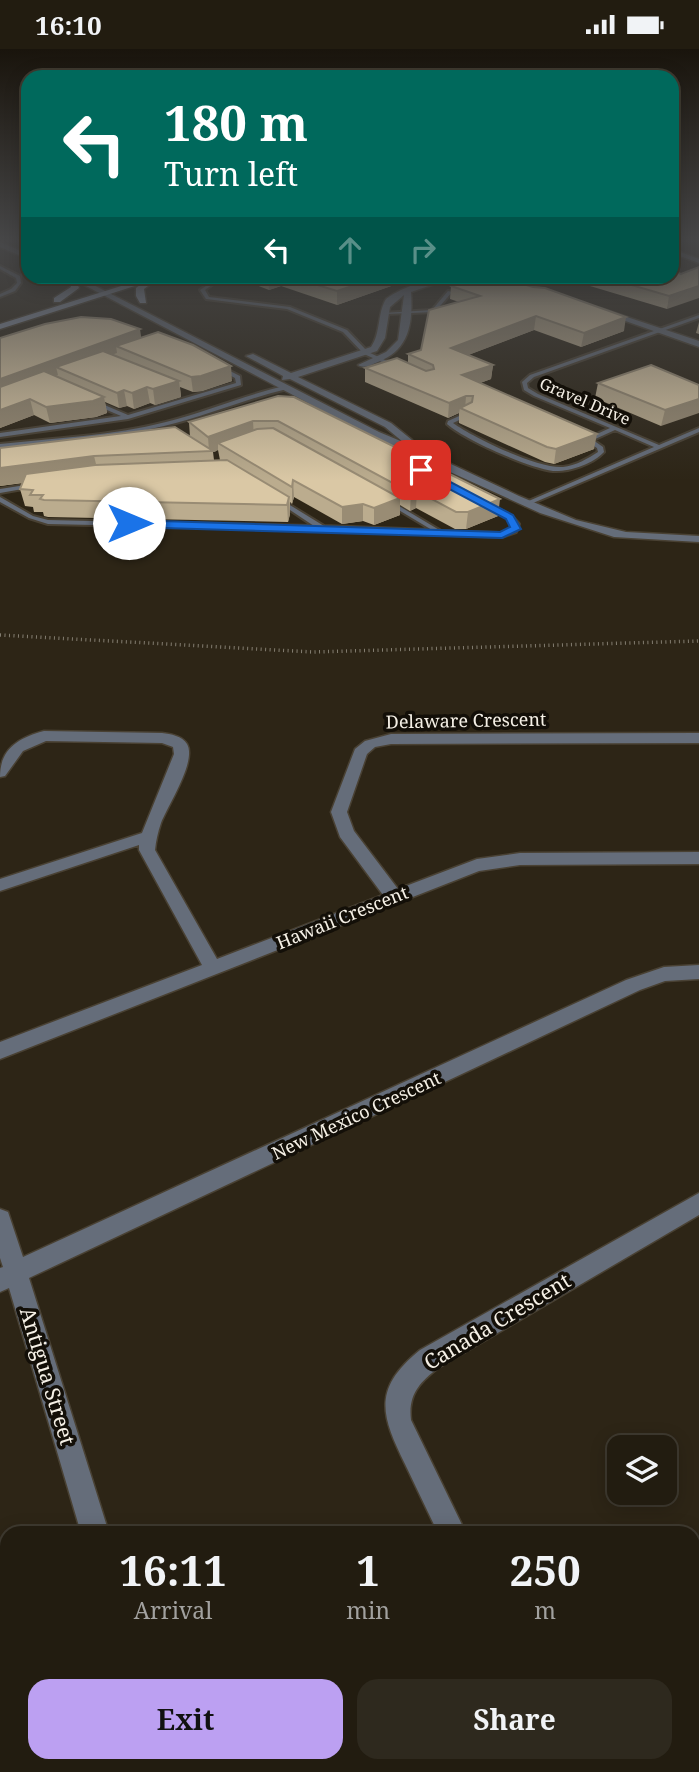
<!DOCTYPE html>
<style>
body{margin:0;font-family:"Noto Serif",serif;background:#2e291e;color:#f1f3f6;height:100vh;display:flex;flex-direction:column;font-size:26px;white-space:nowrap}
*{box-sizing:border-box;margin:0}
p{font-size:23px;color:#a2a19f}
.icon{flex:none;width:38px;height:38px;fill:none;stroke:currentColor;stroke-width:2;stroke-linecap:round;stroke-linejoin:round}
.map{position:relative;flex:1;overflow:hidden}
.side{position:absolute;left:0px;top:1477px;width:700px;height:247px;display:flex;flex-direction:column;background:#221c10;border-radius:21px 21px 0 0;box-shadow:0 4px 18px #0003,0 0 0 2px #3f3a30}
.side>*{flex:none}
.banner{position:absolute;left:21px;top:21px;width:658px;height:214px;border-radius:21px;box-shadow:0 4px 18px #0003,0 0 0 2px #3f3a30;background:#00695c;color:#fff;overflow:hidden}
.controls{position:absolute;left:607px;top:1386px;display:grid;gap:14px}
.controls a{display:grid;place-items:center;width:70px;height:70px;border-radius:14px;background:#221c10;box-shadow:0 4px 18px #0003,0 0 0 2px #3f3a30;font-size:35px}
.pin{position:absolute;display:grid;place-items:center;width:60px;height:60px;color:#fff;margin:-30px;border-radius:14px;box-shadow:0 4px 10px #0006}
.me{position:absolute;width:77px;margin:-38px;rotate:90deg;stroke-linejoin:round;filter:drop-shadow(0 0 5px #0008)}
.turn{display:flex;align-items:center;gap:24px;height:147px;padding:0 28px;font-size:32px}
.turn .icon{width:91px;height:91px;stroke-width:2.5}
.turn b{display:block;font-size:49px;line-height:60px}
.lanes{display:flex;align-items:center;height:66px;padding:0 28px;background:#0003;justify-content:center;gap:35px;direction:ltr}
.lanes .off{opacity:.35}
.eta{display:flex;justify-content:space-evenly;align-items:center;height:119px;text-align:center}
.eta b{font-size:42px;font-weight:700;line-height:49px}
.action{display:flex;gap:14px;margin-top:auto;padding:14px 28px}
.action a{flex:1;height:80px;border-radius:21px;background:#bca0f2;color:#111;font-size:28px;font-weight:700;line-height:80px;text-align:center}
.action a+a{background:#2e291e;color:#f1f3f6}
.status{display:flex;justify-content:space-between;align-items:center;height:49px;padding:0 35px;background:#221c10;direction:ltr}
.status svg{height:19px;fill:currentColor}
.map>svg:first-child{display:block}
.lines{fill:none;stroke-linecap:round;stroke-linejoin:round}
.service-casing{stroke:#494133;stroke-width:4}
.minor-casing{stroke:#494133;stroke-width:3}
.secondary-casing{stroke:#494133;stroke-width:3}
.path{stroke:#847e71;stroke-width:3.5;stroke-dasharray:1 3.5;stroke-linecap:butt}
.service{fill:#656d7a;fill-rule:evenodd}
.minor{fill:#656d7a;fill-rule:evenodd}
.secondary{fill:#8995aa;fill-rule:evenodd}
.wall{fill:#bbac8e;fill-rule:evenodd}
.shaded-wall{fill:#998c74}
.building{fill:#dac8a5;stroke:#998c74;stroke-width:2}
.route{fill:#1a73e8;stroke:#114b97;stroke-width:2}
.labels{text-anchor:middle;dominant-baseline:central;stroke-width:7;stroke-linejoin:round;paint-order:stroke}
.far-street-label{font-size:16px;fill:#f5f0e6;stroke:#130f08}
.street-label{font-size:18px;fill:#f5f0e6;stroke:#130f08}
.near-street-label{font-size:21px;fill:#f5f0e6;stroke:#130f08}
</style>
<div class="status"><b>16:10</b><svg viewBox="0 0 49 12"><path d="M0 12V9h3v3zM5 12V6h3v6zM10 12V3h3v9zM15 12V0h3v12zM26 1h20v11H26zM47 4h2v5h-2z"/></svg></div>
<div class="map">
<svg width="699" height="1723" viewBox="0 0 699 1723">
<rect width="100%" height="100%" fill="#2d2516"/>
<g class="lines">
<defs>
<path id="service" d="M0 217 20 227 21 234 15 242 0 248V245L11 240 17 234 16 229 0 220Z
M219 228H223L205 241 209 248 290 258 347 281 368 303 400 318 395 319 364 305 343 283 287 260 206 250 200 241Z
M448 242 452 243 435 263 385 265 383 264 432 261Z
M699 266V269L534 328 527 334 528 339 538 345 659 396 699 379V383L526 457 523 455 524 454 654 398 615 381 593 391 603 398 604 403C593 415 569 423 553 422 529 419 465 391 447 375L448 372 466 364H470V366L453 374C474 389 538 420 563 418 575 417 589 409 598 403L597 399 586 392V390L610 379 534 347 524 341 522 333 530 326Z
M218 318H222L240 327 241 336 128 370 0 388V384L121 367 93 355V353L95 352 128 366 236 334 235 329 218 320Z
M285 337 287 338V340C245 350 206 367 164 377 110 390 55 393 0 399V395C55 389 112 387 166 373 206 363 244 346 285 337Z
M32 435 34 436V438L0 444V440Z
M0 448 33 467 48 471 314 477 278 453V451L280 450 324 477 432 481 387 454 386 453 389 451 441 482 501 484 511 481 513 475 508 469 486 457V455L488 454 512 467 519 475 516 483 502 488 320 481 48 475 29 469 0 453Z"/>
<path id="minor" d="M0 193 28 205V210L0 198Z
M672 200 699 210V214L672 204Z
M69 228H78L379 383 403 393 385 378 290 330 282 331 283 327 246 307 253 305 291 324 371 298C381 284 377 265 386 250 403 237 434 228 455 228L411 243C413 273 410 301 378 313 371 316 364 320 358 316L386 303 398 291 404 246 390 258 385 289 377 302 298 328 391 374 412 391 404 393 519 447 576 471 626 483 699 487V493L614 488 540 464 371 387Z
M497 228H507L561 246 554 248Z
M600 259 699 292V298L600 263Z
M44 682 162 684C171 685 182 687 187 695 197 712 168 756 161 774 158 783 156 791 155 801L217 910 383 846 340 788 331 763 355 700 365 692 391 685 699 684V694L391 695 375 698 367 705 347 763 354 782 398 840 477 810 520 804 699 803V815L520 816 479 822 0 1010V993L202 916 139 801V796L0 842V830L142 784 174 705 173 698 162 694 46 692 23 702 5 727 0 728C0 700 18 689 44 682Z
M699 916V930L665 932 640 941 29 1229 109 1484H81L9 1239 0 1243V1219L3 1218 0 1209V1160L8 1163 23 1208 626 931 664 918Z
M699 1144V1166L438 1319C419 1334 408 1346 411 1371L466 1484H438C427 1461 416 1438 405 1415 381 1366 372 1340 420 1301Z
M699 1524V1554L693 1556V1526Z
M150 1717H181L184 1723H152Z
M427 1717H464L461 1723H424Z"/>
<path id="secondary" d="M68 228H75L79 239 60 253H54V249L71 238Z
M150 228H160L144 240 146 254H140L136 247V239L141 235 0 280V275Z"/>
</defs>
<use href="#service" class="service-casing"/>
<use href="#minor" class="minor-casing"/>
<use href="#secondary" class="secondary-casing"/>
<path class="path" d="M0 586 313 603 699 592"/>
<use href="#service" class="service"/>
<use href="#minor" class="minor"/>
<use href="#secondary" class="secondary"/>
</g>
<path class="wall" d="M681 225 667 260 590 237 592 228H672Z
M235 228H414V229L337 256 281 237 269 241Z
M451 237 624 282 581 298 534 281 468 306 493 316 491 330 480 334 594 400 554 415 545 413 459 374V364L448 369 365 333V319L408 314V305L421 301 459 253 450 250Z
M699 273V285L696 284Z
M142 288 232 332 202 342 193 343 180 338 181 348 155 356 150 354 134 360 127 357 119 359 105 353 107 364 96 368 50 374 34 366 0 379V289Z
M598 334 699 336 661 377 595 349Z
M278 347 498 467 466 480H455L416 459 410 462 400 456V466L374 476 363 472 342 475 294 448 292 455 290 453V465L288 473 48 468 44 467 43 463H34L33 458 25 457 20 440 23 434 0 437V399L190 388 189 373ZM218 401 220 411H214L213 403Z"/>
<path class="shaded-wall" d="M268 228H280L281 237 269 241Z
M380 228H414V229L337 256V242Z
M699 237V249L667 260 669 247Z
M536 267 534 281 450 313 451 299Z
M626 268 624 282 581 298 584 284Z
M140 280 142 294 116 297 117 304 67 322 56 318 58 326 0 347V330Z
M493 316 491 330 461 341 462 326Z
M231 317 232 332 202 342 193 343 191 328Z
M179 332 181 348 155 356 153 340Z
M147 338 150 354 134 360 132 344Z
M124 341 127 357 119 359 117 344Z
M466 347 465 361 460 359 459 364 448 369 449 354Z
M104 348 107 364 96 368 50 374 46 358Z
M30 350 34 366 0 379V361Z
M699 350V364L661 377 665 361Z
M253 372 254 389 218 394V401L213 403 209 402 208 388Z
M597 385 594 400 554 415 556 400Z
M94 407 98 423 0 437V419Z
M293 431 294 448 292 455V438Z
M417 442 416 459 410 462 411 444Z
M289 448 290 465 288 473 287 456Z
M400 449V466L374 476V459Z
M500 450 498 467 466 480 468 463Z
M363 455V472L342 475V458Z"/>
<path class="building" d="M699 218V237L669 247 604 228H672V222L681 225Z
M291 228H380L337 242Z
M474 228H500L533 238 545 239 626 268 584 284 536 267 451 299 493 316 462 326 597 385 556 400 547 398 460 359 472 353 473 347H466L449 354 365 319 397 309 426 322 434 320 433 316 408 305 421 301 429 261 480 247 451 237 454 233Z
M81 268 111 270 140 280 0 330V289L45 275Z
M158 283 193 296 231 317 201 327 191 328 116 297Z
M103 302 179 332 153 340 147 338 132 344 124 341 117 344 56 318Z
M651 316 699 336V350L665 361 598 334Z
M44 322 104 348 93 352 46 358 30 350 0 361V338Z
M278 347 294 348 500 450 468 463H456L417 442 411 444 278 372H253L208 388 189 373Z
M175 378 213 402 94 407 0 419V399Z
M273 379 400 449 374 459 363 455 342 458 293 431 292 438 218 394 257 380Z
M227 411 289 448 287 456 44 451 40 450 43 446H30L33 441 20 440 26 425 95 416Z"/>
<linearGradient id="sky" x2="0" y2="1"><stop stop-color="#19140c"/><stop offset="0.44" stop-color="#464647"/><stop offset="1" stop-color="#464647" stop-opacity="0"/></linearGradient>
<rect width="699" height="432" fill="url(#sky)"/>
<path class="route" d="M417 419H424L513 466 521 480 502 489 129 478 124 474 129 471 500 483 510 478 506 470 417 423Z"/>
<g class="labels">
<g class="far-street-label">
<text transform="translate(585 352) rotate(23)">Gravel Drive</text>
</g>
<g class="street-label">
<text transform="translate(466 671) rotate(-1)">Delaware Crescent</text>
<text transform="translate(342 868) rotate(-22)">Hawaii Crescent</text>
<text transform="translate(356 1066) rotate(-25)">New Mexico Crescent</text>
</g>
<g class="near-street-label">
<text transform="translate(497 1272) rotate(-31)">Canada Crescent</text>
<text transform="translate(48 1327) rotate(73)">Antigua Street</text>
</g>
</g>
</svg>
<div class="controls">
<a><svg class="icon" aria-label="layers" viewBox="0 0 24 24"><path d="M12 4l9 5-9 5-9-5zM3 14l9 5 9-5"/></svg></a>
</div>
<div class="pin" style="left:421px;top:421px;background:#d93025"><svg class="icon" aria-label="arrive" viewBox="0 0 24 24"><path d="M6 21V4h12l-3 4 3 4H6"/></svg></div>
<svg class="me" style="left:129px;top:474px" viewBox="-20 -20 40 40"><circle r="19" fill="#fff"/><path d="M0-13L10 11 0 6-10 11z" fill="#1a73e8"/></svg>
<div class="banner">
<div class="turn"><svg class="icon" aria-label="left" viewBox="0 0 24 24"><path d="M17 20v-9H6M10 6l-5 5 5 5"/></svg><div><b>180 m</b>Turn left</div></div>
<div class="lanes"><svg class="icon" aria-label="left" viewBox="0 0 24 24"><path d="M17 20v-9H6M10 6l-5 5 5 5"/></svg><svg class="icon off" aria-label="ahead" viewBox="0 0 24 24"><path d="M12 20V5M6 11l6-6 6 6"/></svg><svg class="icon off" aria-label="right" viewBox="0 0 24 24"><path d="M7 20v-9h11M14 6l5 5-5 5"/></svg></div>
</div>
<section class="side">
<div class="eta">
<div><b>16:11</b><p>Arrival</p></div>
<div><b>1</b><p>min</p></div>
<div><b>250</b><p>m</p></div>
</div>
<div class="action"><a>Exit</a><a>Share</a></div>
</section>
</div>
